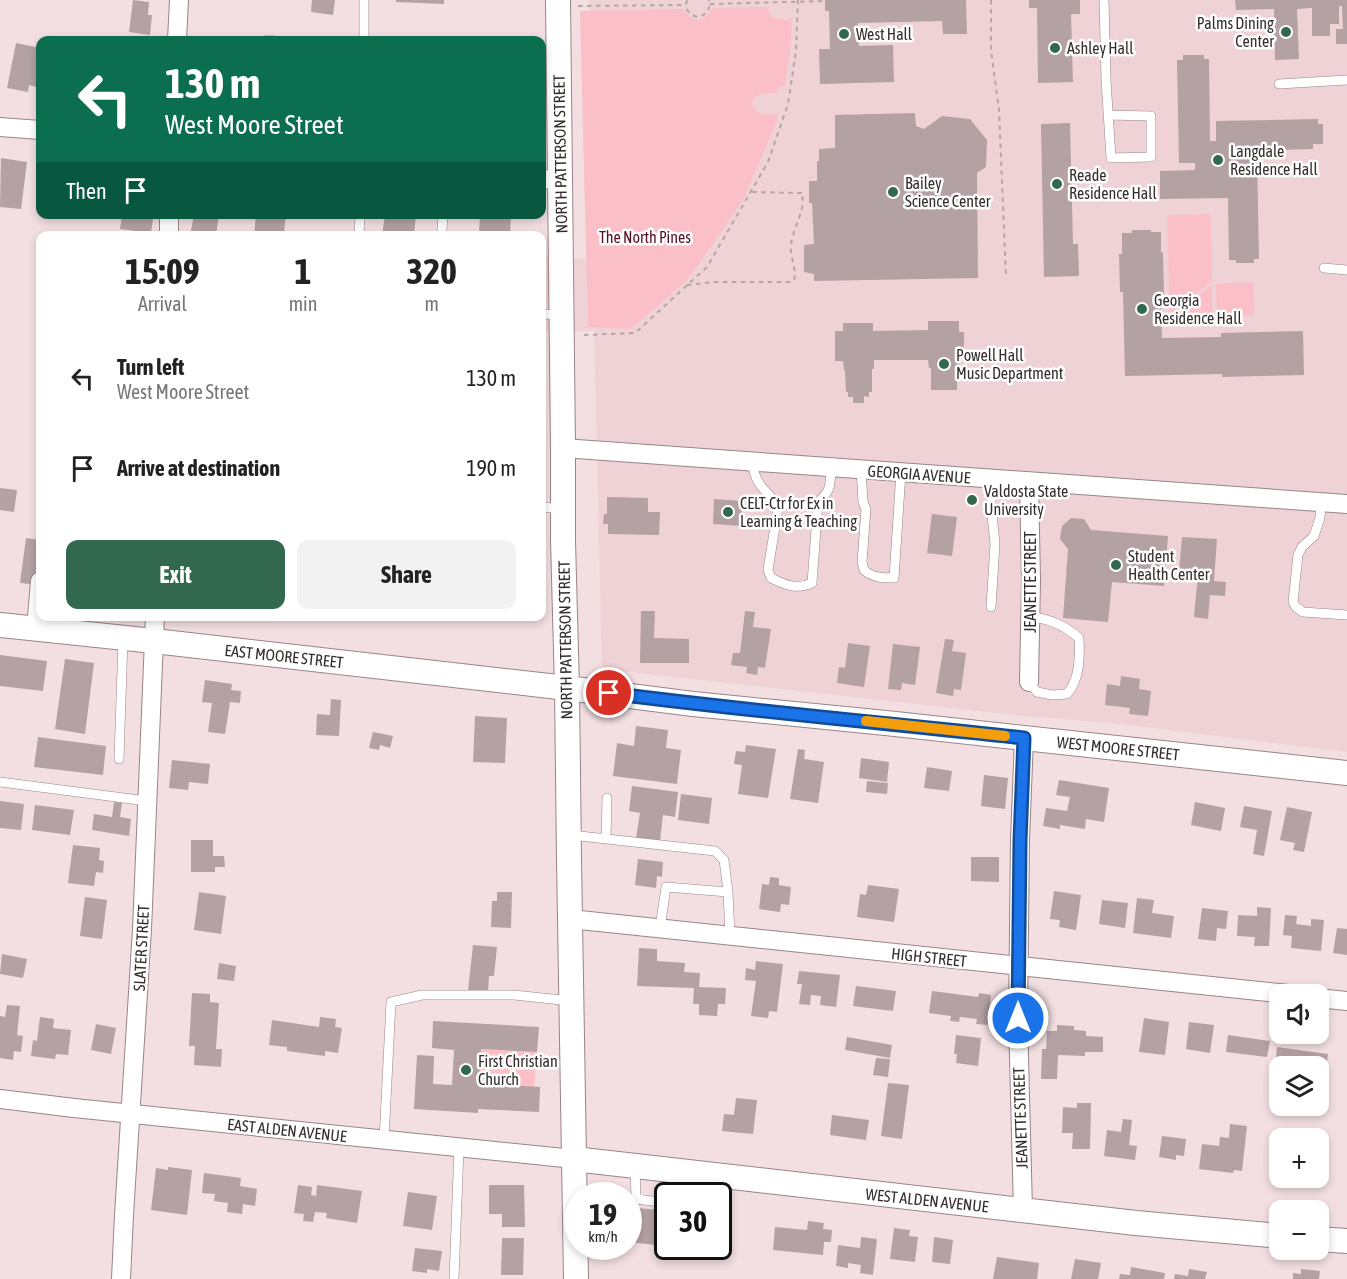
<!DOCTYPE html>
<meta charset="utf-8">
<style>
body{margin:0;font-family:"Asap Condensed",sans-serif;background:#f2f2f2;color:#222;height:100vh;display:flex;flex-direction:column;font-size:22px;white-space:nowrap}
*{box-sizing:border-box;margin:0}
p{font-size:20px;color:#767676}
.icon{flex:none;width:33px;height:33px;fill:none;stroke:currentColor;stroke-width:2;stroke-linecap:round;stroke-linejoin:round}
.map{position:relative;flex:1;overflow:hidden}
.panel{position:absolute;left:36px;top:231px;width:510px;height:390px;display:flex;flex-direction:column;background:#fff;border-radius:12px;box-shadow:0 3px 9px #0003}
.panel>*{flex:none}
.banner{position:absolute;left:36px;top:36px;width:510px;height:183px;border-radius:12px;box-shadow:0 3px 9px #0003;background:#0b6e4f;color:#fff;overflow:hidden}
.tools{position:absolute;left:1269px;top:984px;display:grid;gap:12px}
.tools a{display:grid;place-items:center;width:60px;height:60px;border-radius:12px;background:#fff;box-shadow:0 3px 9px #0003;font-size:30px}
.speed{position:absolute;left:564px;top:1182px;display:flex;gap:12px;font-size:30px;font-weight:700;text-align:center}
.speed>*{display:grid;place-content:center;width:78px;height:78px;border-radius:50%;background:#fff;box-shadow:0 3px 9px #0003;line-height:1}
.speed small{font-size:15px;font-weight:400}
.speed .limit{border:3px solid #111;border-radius:9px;background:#fff;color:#111}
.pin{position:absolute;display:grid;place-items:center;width:51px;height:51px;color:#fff;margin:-26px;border:3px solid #fff;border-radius:50%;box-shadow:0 2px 6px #0007}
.me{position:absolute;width:66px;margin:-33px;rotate:0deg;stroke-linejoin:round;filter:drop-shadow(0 0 4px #0008)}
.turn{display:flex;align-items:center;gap:21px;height:126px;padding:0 30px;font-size:27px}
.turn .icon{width:78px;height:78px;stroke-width:2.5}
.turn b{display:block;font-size:42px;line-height:51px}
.then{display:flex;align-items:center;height:57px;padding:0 30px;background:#0003;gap:12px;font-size:22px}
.eta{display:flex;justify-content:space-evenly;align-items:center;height:102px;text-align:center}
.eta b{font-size:36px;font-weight:700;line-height:42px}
.button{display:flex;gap:12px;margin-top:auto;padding:12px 30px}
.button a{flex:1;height:69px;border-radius:12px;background:#32684d;color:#fff;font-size:24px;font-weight:700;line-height:69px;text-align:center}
.button a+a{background:#f2f2f2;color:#222}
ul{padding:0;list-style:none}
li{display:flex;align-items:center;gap:18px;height:90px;padding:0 30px}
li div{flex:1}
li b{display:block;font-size:22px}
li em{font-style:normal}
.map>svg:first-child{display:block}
.built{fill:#efd2d5}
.green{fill:#fabfc7}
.building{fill:#b4a1a3}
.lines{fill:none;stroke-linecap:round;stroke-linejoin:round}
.lane-casing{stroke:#988588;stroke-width:10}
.street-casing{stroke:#988588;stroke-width:20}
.secondary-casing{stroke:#988588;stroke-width:26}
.path{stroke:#b5a5a7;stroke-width:2;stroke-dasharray:4.5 4.5;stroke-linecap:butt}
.lane{stroke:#fff;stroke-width:9}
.street{stroke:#fff;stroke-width:18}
.secondary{stroke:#fff;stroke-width:24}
.route-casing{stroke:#114b97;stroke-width:15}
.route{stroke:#1a73e8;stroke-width:10}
.slow{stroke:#f59e0b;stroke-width:10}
.poi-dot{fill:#32684d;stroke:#fff;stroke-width:2}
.labels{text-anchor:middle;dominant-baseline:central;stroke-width:5;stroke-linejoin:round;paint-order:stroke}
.poi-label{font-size:16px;fill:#342d2d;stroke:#fff;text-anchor:start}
.street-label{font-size:16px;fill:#342d2d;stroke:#fff}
.park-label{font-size:16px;fill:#561023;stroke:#fff}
</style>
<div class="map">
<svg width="1347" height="1279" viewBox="0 0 1347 1279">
<rect width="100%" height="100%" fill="#f3dfe1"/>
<path class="built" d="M589 0H1347V752L1111 723 1014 715 602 669 594 331H542V256L593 260 592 110Z"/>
<path class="green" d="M769 7 768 11 772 18 787 20 792 18 790 51 785 86 777 87V93C771 93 762 92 757 96 747 102 754 112 763 114 767 115 773 115 778 114L777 121 743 200 705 255 686 281 631 329 588 327 580 11 683 9C692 23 705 24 712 8Z
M1208 214 1211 217 1212 281 1170 314 1167 215Z
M1253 282 1254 316 1220 317 1217 314 1216 284Z
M1212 285V314L1210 317 1196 318 1191 313 1187 314 1184 318H1170Z
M481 1049 537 1052 534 1087 479 1083Z"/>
<path class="building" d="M133 0 149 2 148 15H152L150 35 129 32Z
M312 0H335L333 15 311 12Z
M396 0H444V4L396 2Z
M825 0H966L967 34H943L942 21 858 23 859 46 893 45 894 82 820 84 819 49H830L829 11H825Z
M1029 0H1080V14H1071L1073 82 1038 83 1037 8H1029Z
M1235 0H1347V44H1336V29H1343L1342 6H1339V24H1330V36H1312V8L1297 9 1299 59 1275 60 1274 9 1236 10Z
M16 43 40 48V66L36 87 29 85 28 92 7 88Z
M1183 55H1204V59H1209L1210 141H1216V121L1318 119V124H1323V144H1313V149L1237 151V157H1257L1259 259H1254V263H1236V260H1229L1228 198 1160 199V171L1195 170V163H1179L1177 60H1183Z
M915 113 916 126 924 129 942 116 970 119 987 140 986 167 977 173 978 278 814 281V274L804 272V245L814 244 812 203H809V181H817V161H819V149L835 148V115Z
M1070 123 1073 244H1078L1079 276 1044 277 1041 124Z
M1 158 27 162 21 209 0 207Z
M194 214H219L216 236H190Z
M256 214H286L284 232 291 233 290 236H254Z
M385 214H416L414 236H382Z
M480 214H511L510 236 479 234Z
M122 215 153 219 151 233 120 229Z
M1132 230H1151V232H1161V253L1163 252 1164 295H1161L1162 338 1221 337V333L1303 331 1304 375 1222 377V374L1125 376 1123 292H1120L1119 254H1122V233H1132Z
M928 321H959V332H964V359H959L960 367H957V390H931V368H929L928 360H874V369H872V392H869V397L864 396V403H853V397H848V392H846L845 370H844L843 361H835V331H843V323H873V331L928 330Z
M0 488 17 490 14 512 0 510Z
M607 497 648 498V512H660L659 535 608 534V524H603L604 514H607Z
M714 499 742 501 741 526 713 524Z
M932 514 957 517 952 556 927 553Z
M1071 518 1084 519 1091 530 1168 536 1164 586 1112 582 1108 622 1063 618 1068 549 1060 539 1062 526Z
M1182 537 1217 539 1214 581 1226 582 1225 596 1210 595 1208 619 1194 617 1198 574 1186 573V570H1179Z
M26 538 40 540V585L20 583Z
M641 611H655L654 638 689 639V663H640Z
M745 611 755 612 753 627 771 629 765 668 758 667 757 675 746 673 747 667 731 665 733 653H740Z
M945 639 954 640 952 651 966 653 961 690 954 689 953 696 936 693Z
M848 643 870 646 864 687 837 683 839 667 845 668Z
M893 644 920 647 915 685 902 683 901 690 888 689Z
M0 655 47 661 43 691 0 686Z
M65 659 94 663 85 734 55 729Z
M1121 676 1140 679 1139 689 1151 691 1148 716 1129 714 1130 708 1105 705 1107 684 1120 686Z
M205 680 232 684 231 690 241 691 240 703 230 702 225 734 208 732 212 703 202 702Z
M331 699 341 700 339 736 316 735 317 714 330 715Z
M475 716 507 718 505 763 473 762Z
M636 726 668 730 666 748 681 750 677 784 613 776 617 743 634 746Z
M373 732 393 736 390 748 380 745 379 750 369 748Z
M38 737 106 746 103 775 34 767Z
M746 745 776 749 768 798 738 794 742 765 734 764 736 751 745 752Z
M798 749 805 750 804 759 824 762 818 803 790 799Z
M861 758 889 762 887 782 859 778Z
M172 760 210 764 208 784 189 782 188 790 169 788Z
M927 767 952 771 949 791 924 788Z
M984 775 1008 778 1005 809 981 806Z
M1059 780 1109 788 1104 822 1086 819 1085 829 1060 825V829L1043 826 1046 808 1067 811 1070 797 1056 795Z
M867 781 888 783 887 794 866 792Z
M632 786 678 792 675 817 663 815 660 841 636 838 640 813 629 811Z
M681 794 712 798 709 824 678 820Z
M0 801 24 804 21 830 0 828Z
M114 802 122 803 120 817 131 819 129 836 92 830 94 814 112 817Z
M1195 802 1225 808 1221 831 1191 825Z
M35 805 74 810 70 835 32 830Z
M1244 806 1272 811 1264 856 1253 854 1257 830 1240 827Z
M1287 807 1312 812 1304 852 1293 850 1295 843 1280 840Z
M191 840H213V856H224L225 867H215V872H191Z
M73 845 100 848 99 860 104 861 103 873 96 872 94 886 68 883Z
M971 857H999V882L971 881Z
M638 859 663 862 662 877 657 876 656 888 635 885Z
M770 877 779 878V885L791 887 789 905 781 904 780 912 759 909 762 884 769 885Z
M868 885 899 889 894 922 857 917 860 894 866 895Z
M1054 891 1081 895 1076 930 1059 927 1060 920 1050 919Z
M199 892 226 896 221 934 194 930Z
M497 892H512L511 928 491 927 492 901H497Z
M85 897 107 900 102 939 80 936Z
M1137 898 1154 900 1152 913 1174 916 1171 938 1133 933Z
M1102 900 1128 903 1125 928 1099 924Z
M1257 907 1271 908 1269 946H1254L1255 937 1237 936 1238 915 1257 916Z
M1202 908 1228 911 1226 929 1217 928 1216 941 1198 939Z
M1285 915 1297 916 1296 924 1311 926V919L1324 920 1321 951 1291 948 1292 936 1283 935Z
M1337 928 1347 929V955L1333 953Z
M473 945 497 947 494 976H489L488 993 468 991Z
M639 948 657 949V961L685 963 684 972 700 973 699 987 726 988 725 1004H718L717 1016 699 1015V1004H693L694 988 637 986Z
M2 954 27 959 23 978 0 974Z
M756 961 783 964 777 1012 769 1011 768 1018 751 1016 756 981 745 980 746 968 755 970Z
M219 963 236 966 234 981 217 979Z
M799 971 840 975 836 1007 820 1005 821 996 811 995 810 1005 799 1004 802 984H797Z
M856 986 896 991 893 1011 853 1006Z
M932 991 978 997 979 993 991 995 988 1025 976 1024 977 1019 960 1017 959 1022 950 1021 951 1016 929 1013Z
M192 993 210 994V1002L219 1003 216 1049H222L221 1067 194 1065 195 1046H189Z
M7 1005 20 1006 17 1035 23 1036 21 1052 14 1051 13 1060 0 1058V1016L5 1017Z
M40 1017 54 1019 53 1028 71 1030 68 1055 56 1054 55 1059 31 1056 33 1040 37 1041Z
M320 1017 336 1019 335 1027 342 1028 338 1053 325 1051V1056L287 1051V1047L269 1045 272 1020 319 1027Z
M1144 1018 1169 1022 1165 1055 1139 1052Z
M433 1021 539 1027 537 1052 481 1049 479 1083 540 1087 539 1112 478 1109V1113L414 1109 417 1055 434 1056 433 1084 452 1085 454 1050 432 1048Z
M1189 1022 1214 1025 1210 1053 1186 1049Z
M96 1024 116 1028 111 1054 91 1050Z
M1057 1025 1074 1026V1030L1086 1031V1036L1103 1037V1052H1085V1056L1058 1055 1057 1079H1041L1042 1049H1046L1047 1031H1057Z
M956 1035 981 1038 978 1066 956 1063 957 1054H954Z
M1228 1035 1270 1041 1267 1057 1226 1052Z
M847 1037 892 1045 890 1058 845 1050Z
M1277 1047 1328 1054 1323 1093 1318 1092V1066L1275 1067Z
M876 1058 890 1059 888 1077 873 1075Z
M888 1083 909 1085 902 1139 881 1136Z
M736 1098 757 1100 753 1134 722 1131 724 1114 734 1115Z
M1077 1103H1091L1090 1149H1072L1073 1133H1062L1063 1107 1077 1108Z
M832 1115 869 1120 866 1140 830 1135Z
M1123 1119 1132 1120 1129 1145 1137 1146 1135 1160 1104 1156 1107 1130 1121 1132Z
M1230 1124 1247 1126 1242 1171 1234 1170 1233 1173 1199 1169 1202 1144 1219 1146 1220 1137 1229 1138Z
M1162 1136 1186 1139 1184 1156 1176 1155V1160L1159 1157Z
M1277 1149 1280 1150V1178H1318V1162L1327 1163 1324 1185 1273 1178Z
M168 1167 192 1170 187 1215 151 1210 156 1168 168 1170Z
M204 1173 241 1178 240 1186 257 1189 255 1206 243 1204 242 1214 227 1212 228 1203 214 1201 215 1194 202 1193Z
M298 1185 312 1187 311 1195 316 1196 317 1185 362 1191 357 1223 326 1218 327 1213 315 1212 313 1222 303 1221 304 1214 294 1213Z
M489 1185H524L525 1227H502V1214H489Z
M408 1192 437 1196 432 1230 403 1226Z
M628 1207 668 1211 666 1246 628 1242Z
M808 1221 824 1223 823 1229 832 1230 831 1242H824L823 1255 773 1250 775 1227 807 1230Z
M894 1228 910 1230 909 1236 918 1237 915 1262 890 1259Z
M861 1237 877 1239 873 1275 860 1273 861 1265 848 1263V1268L836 1266 838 1245 860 1248Z
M934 1237 953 1240 950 1264 932 1262Z
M502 1238H524L523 1275H501Z
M415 1248 442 1251 439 1271 427 1269V1273L412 1271Z
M997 1257 1039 1263 1037 1279H993Z
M1075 1259 1101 1263 1098 1279H1071Z
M1131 1267 1165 1273 1164 1279H1119L1120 1274 1130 1275Z
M1189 1269 1207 1272 1205 1279H1174L1175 1274 1188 1276Z
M1301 1269 1320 1271 1319 1279H1293V1273L1301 1274Z"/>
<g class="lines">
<defs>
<path id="lane" d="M1104 0 1106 80 1111 158 1151 157V116L1108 115
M267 40H272
M364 40V0
M1279 84 1347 80
M442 230 443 214
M359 236 360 214
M1324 268 1347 270
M542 314 561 315
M753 462C753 481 764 490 777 503L778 508 768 570 771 578C785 585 797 590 812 583L818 502C832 490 830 484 831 467
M861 469 863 502 866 509 862 562 864 570C873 578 883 578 894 578L901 472
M777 503 792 505 818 502
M1321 503 1320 518 1314 536 1302 547 1298 555 1293 602 1296 607 1303 612 1347 615
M542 507 563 509
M991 607 995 544 991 504 992 479
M1029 682 1037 692 1052 695 1067 694C1080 679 1080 657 1079 638 1063 624 1050 620 1030 616
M119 759 123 639
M0 782 147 801
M571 835 715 851 724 860 728 892 730 936
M606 839 607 798
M660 928 666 887 728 892
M384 1140 391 1002 422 995H514L571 1001
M635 1166 636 1199 668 1203
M687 1196 688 1174
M685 1248V1246
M454 1279 459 1148"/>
<path id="street" d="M177 40 179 0
M0 127 40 130
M542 179 561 180
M169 236V214
M563 448 1347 504
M1029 482 1031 580 1029 682
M36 629 40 581
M570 919 1288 994
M1318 998 1347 1001
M0 1099 74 1108 574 1159
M1023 1211 1018 1018 1020 840 1024 738
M121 1279 124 1215 142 929 155 616"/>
<path id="secondary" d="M558 0 563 448V541L567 688 569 859 576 1279
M0 625 154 641 567 688 693 704 886 723 1347 773
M574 1159 1136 1223 1280 1236
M1318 1239 1347 1241"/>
</defs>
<use href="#lane" class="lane-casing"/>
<use href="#street" class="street-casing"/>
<use href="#secondary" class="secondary-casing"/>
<path class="path" d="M687 0C684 9 689 15 698 17 707 15 711 9 709 0
M991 0V50L999 110 1006 277
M710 4 825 1
M578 6 685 5
M687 285 714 282H791L794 280C797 269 790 258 791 246 792 233 799 221 802 208 803 203 802 198 803 193L751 192
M584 335 635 333 707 267 768 162 788 104 796 51 798 0"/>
<use href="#lane" class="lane"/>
<use href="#street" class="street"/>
<use href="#secondary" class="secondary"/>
</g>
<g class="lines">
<defs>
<path id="route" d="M609 693C747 711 886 723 1024 738L1020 840 1018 1018"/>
</defs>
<use href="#route" class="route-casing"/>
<use href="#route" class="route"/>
<path class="slow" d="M866 721 1005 736"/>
</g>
<g class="poi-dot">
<circle cx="1286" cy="32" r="6"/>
<circle cx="844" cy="34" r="6"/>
<circle cx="1055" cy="48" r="6"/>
<circle cx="1218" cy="160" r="6"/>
<circle cx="1057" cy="184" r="6"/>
<circle cx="893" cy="192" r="6"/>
<circle cx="1142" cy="309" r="6"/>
<circle cx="944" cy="364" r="6"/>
<circle cx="972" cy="500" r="6"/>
<circle cx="728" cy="512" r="6"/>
<circle cx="1116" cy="565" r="6"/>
<circle cx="466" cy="1070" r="6"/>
</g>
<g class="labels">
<g class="poi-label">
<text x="1274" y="23" text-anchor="end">Palms Dining<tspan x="1274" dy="18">Center</tspan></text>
<text x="856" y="34">West Hall</text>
<text x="1067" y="48">Ashley Hall</text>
<text x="1230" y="151">Langdale<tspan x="1230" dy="18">Residence Hall</tspan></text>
<text x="1069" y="175">Reade<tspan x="1069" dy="18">Residence Hall</tspan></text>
<text x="905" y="183">Bailey<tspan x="905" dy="18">Science Center</tspan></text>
<text x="1154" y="300">Georgia<tspan x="1154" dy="18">Residence Hall</tspan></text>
<text x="956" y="355">Powell Hall<tspan x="956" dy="18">Music Department</tspan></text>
<text x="984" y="491">Valdosta State<tspan x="984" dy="18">University</tspan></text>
<text x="740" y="503">CELT-Ctr for Ex in<tspan x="740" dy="18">Learning &amp; Teaching</tspan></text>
<text x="1128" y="556">Student<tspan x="1128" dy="18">Health Center</tspan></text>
<text x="478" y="1061">First Christian<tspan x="478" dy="18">Church</tspan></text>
</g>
<g class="street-label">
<text transform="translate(560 154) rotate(-91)">NORTH PATTERSON STREET</text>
<text transform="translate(919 474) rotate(4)">GEORGIA AVENUE</text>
<text transform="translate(1030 582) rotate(-90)">JEANETTE STREET</text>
<text transform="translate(565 640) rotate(-91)">NORTH PATTERSON STREET</text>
<text transform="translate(284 656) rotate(6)">EAST MOORE STREET</text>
<text transform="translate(1118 748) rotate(6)">WEST MOORE STREET</text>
<text transform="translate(141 948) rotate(-87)">SLATER STREET</text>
<text transform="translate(929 957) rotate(6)">HIGH STREET</text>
<text transform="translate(1020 1118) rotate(-92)">JEANETTE STREET</text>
<text transform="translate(287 1130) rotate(6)">EAST ALDEN AVENUE</text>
<text transform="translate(927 1200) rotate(6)">WEST ALDEN AVENUE</text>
</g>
<g class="park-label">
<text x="645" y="237">The North Pines</text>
</g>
</g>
</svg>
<div class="tools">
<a><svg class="icon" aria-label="sound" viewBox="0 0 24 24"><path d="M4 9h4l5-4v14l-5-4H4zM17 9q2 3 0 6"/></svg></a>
<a><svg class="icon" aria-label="layers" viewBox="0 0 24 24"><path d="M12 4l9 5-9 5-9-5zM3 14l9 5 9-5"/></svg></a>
<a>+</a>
<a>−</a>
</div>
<div class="speed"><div>19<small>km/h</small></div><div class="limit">30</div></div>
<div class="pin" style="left:609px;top:693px;background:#d93025"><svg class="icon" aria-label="arrive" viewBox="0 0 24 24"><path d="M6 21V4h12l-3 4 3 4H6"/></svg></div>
<svg class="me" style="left:1018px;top:1018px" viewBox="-20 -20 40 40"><circle r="17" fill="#1a73e8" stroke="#fff" stroke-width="3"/><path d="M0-11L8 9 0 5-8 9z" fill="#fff"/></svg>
<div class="banner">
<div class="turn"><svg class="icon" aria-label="left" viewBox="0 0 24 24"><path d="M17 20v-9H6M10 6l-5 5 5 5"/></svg><div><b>130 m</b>West Moore Street</div></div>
<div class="then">Then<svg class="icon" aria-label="arrive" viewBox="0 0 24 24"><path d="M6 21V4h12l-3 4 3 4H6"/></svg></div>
</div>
<section class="panel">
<div class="eta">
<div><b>15:09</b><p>Arrival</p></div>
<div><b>1</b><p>min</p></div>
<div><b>320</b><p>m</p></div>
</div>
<ul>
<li><svg class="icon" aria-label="left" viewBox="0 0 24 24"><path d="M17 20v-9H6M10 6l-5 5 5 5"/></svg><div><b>Turn left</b><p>West Moore Street</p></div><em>130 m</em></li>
<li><svg class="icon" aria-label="arrive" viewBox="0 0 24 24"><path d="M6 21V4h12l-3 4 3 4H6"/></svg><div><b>Arrive at destination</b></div><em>190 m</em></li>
</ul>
<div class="button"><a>Exit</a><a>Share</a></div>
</section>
</div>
